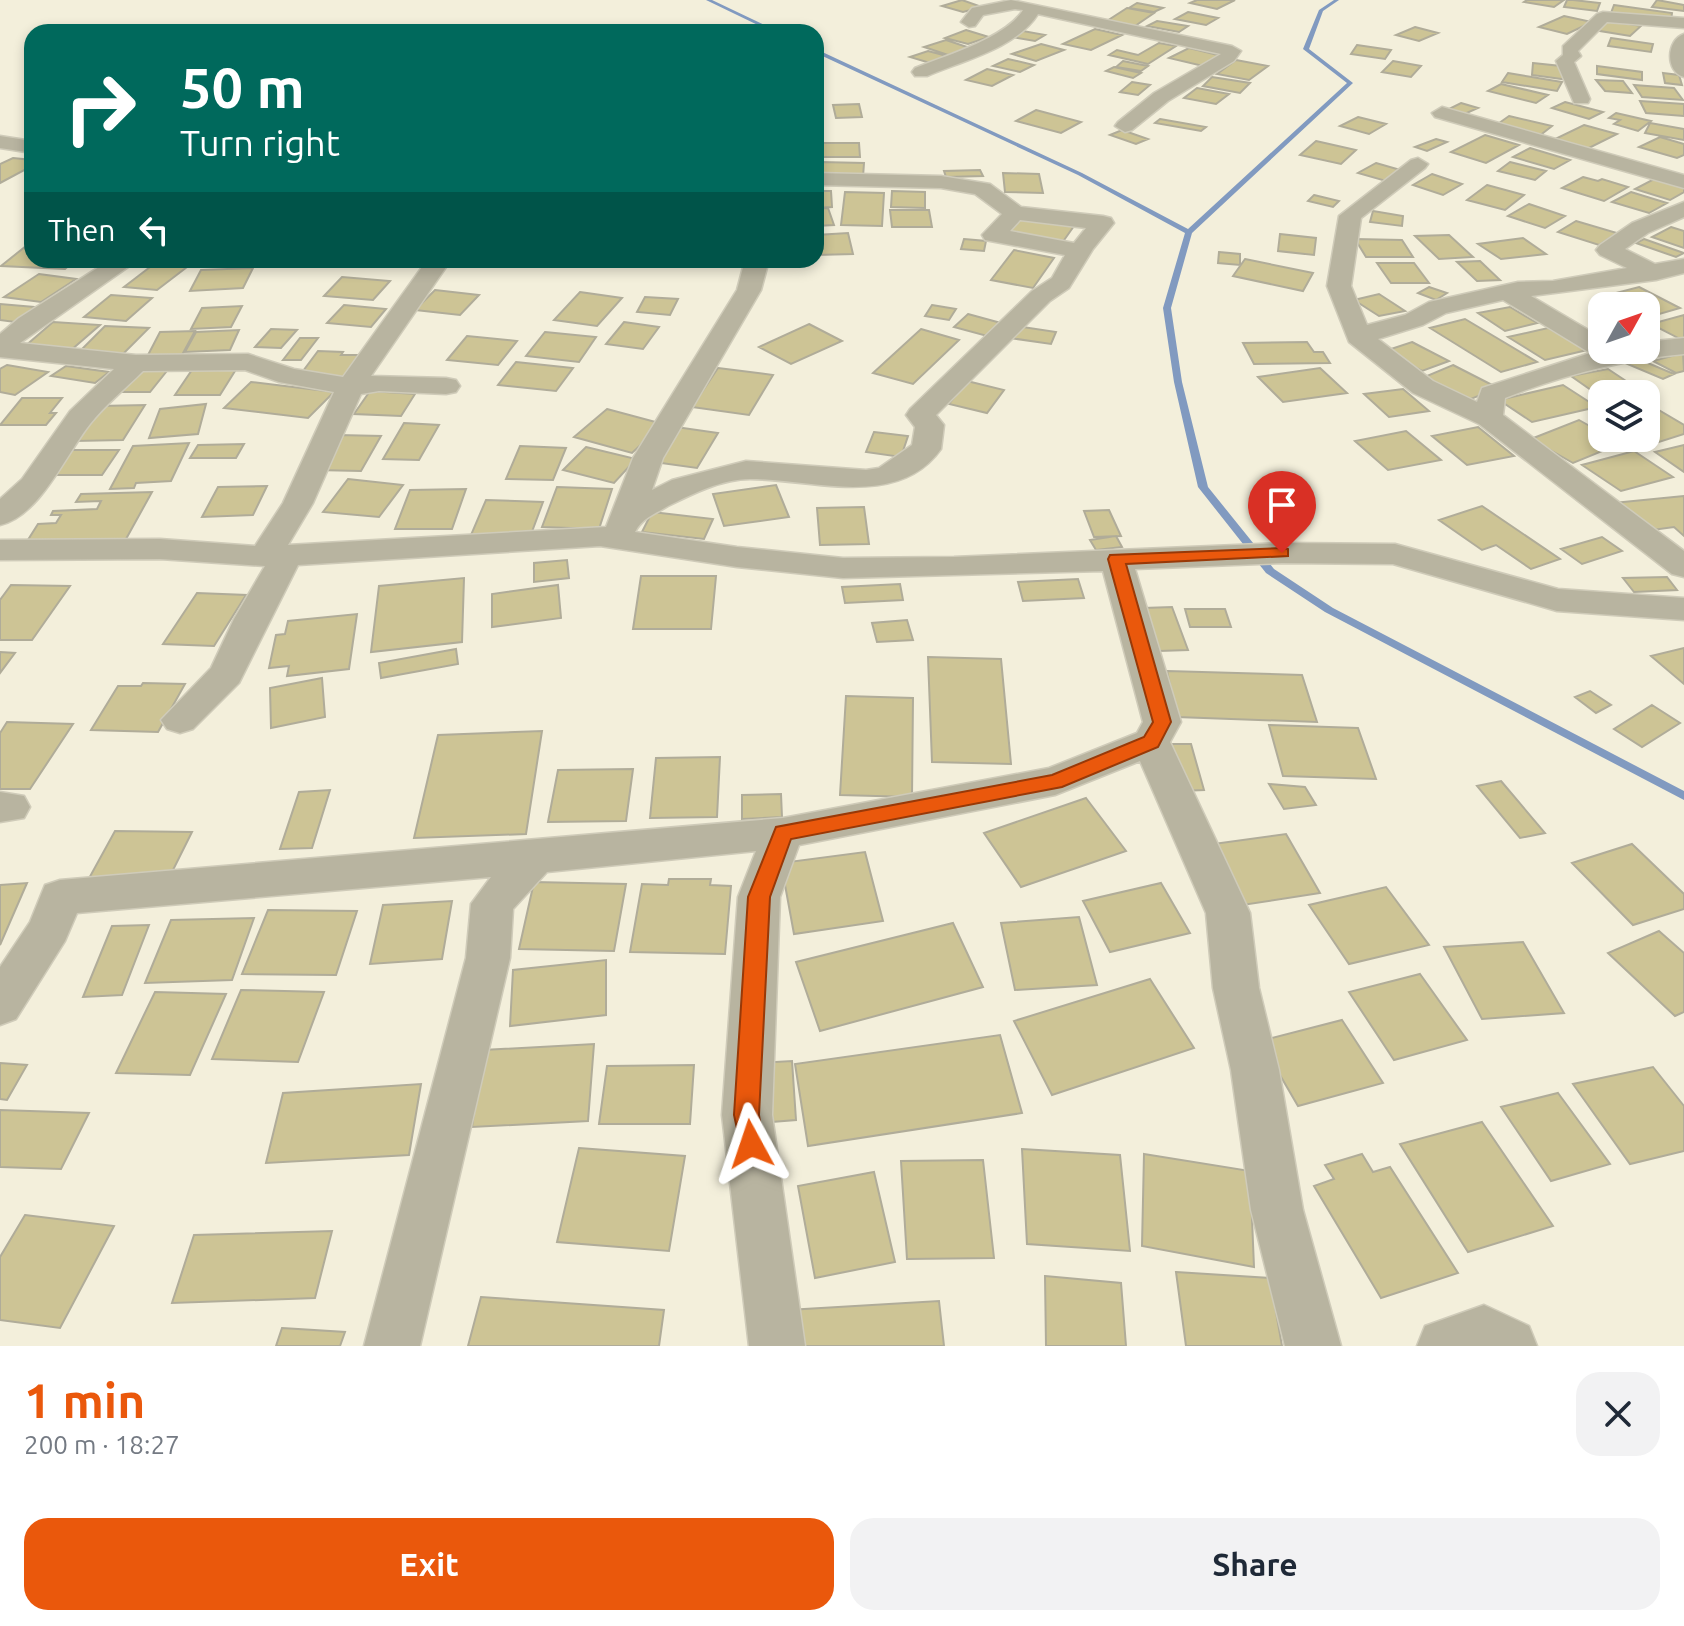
<!DOCTYPE html>
<meta charset="utf-8">
<style>
body{margin:0;font-family:Ubuntu,sans-serif;background:#f2f2f3;color:#1f2937;height:100vh;display:flex;flex-direction:column;font-size:30px;white-space:nowrap}
*{box-sizing:border-box;margin:0}
p{font-size:26px;color:#747a83}
.icon{flex:none;width:44px;height:44px;fill:none;stroke:currentColor;stroke-width:2;stroke-linecap:round;stroke-linejoin:round}
.map{position:relative;height:1346px;overflow:hidden}
.panel{display:flex;flex-direction:column;background:#fff;flex:1}
.panel>*{flex:none}
.banner{position:absolute;left:24px;top:24px;width:800px;height:244px;border-radius:24px;box-shadow:0 4px 12px #0003;background:#00695c;color:#fff;overflow:hidden}
.needle{width:52px;rotate:50deg}
.fabs{position:absolute;left:1588px;top:292px;display:grid;gap:16px}
.fabs a{display:grid;place-items:center;width:72px;height:72px;border-radius:16px;background:#fff;box-shadow:0 4px 12px #0003;font-size:40px}
.pin{position:absolute;display:grid;place-items:center;width:68px;height:68px;color:#fff;margin:-82px -34px;border-radius:50% 50% 50% 0;rotate:-45deg;box-shadow:0 0 8px #0007}
.pin .icon{rotate:45deg}
.me{position:absolute;width:88px;margin:-44px;rotate:355deg;stroke-linejoin:round;filter:drop-shadow(0 0 6px #0008)}
.turn{display:flex;align-items:center;gap:28px;height:168px;padding:0 24px;font-size:36px}
.turn .icon{width:104px;height:104px;stroke-width:2.5}
.turn b{display:block;font-size:56px;line-height:68px}
.then{display:flex;align-items:center;height:76px;padding:0 24px;background:#0003;gap:16px;font-size:30px}
.round{display:grid;place-items:center;flex:none;width:84px;height:84px;border-radius:24px;background:#f2f2f3}
.head{display:flex;align-items:center;justify-content:space-between;height:136px;padding:0 24px}
h1{font-size:48px;font-weight:700;line-height:60px;color:#ea580c}
.button{display:flex;gap:16px;margin-top:auto;padding:16px 24px}
.button a{flex:1;height:92px;border-radius:24px;background:#ea580c;color:#fff;font-size:32px;font-weight:700;line-height:92px;text-align:center}
.button a+a{background:#f2f2f3;color:#1f2937}
.map>svg:first-child{display:block}
.lines{fill:none;stroke-linecap:round;stroke-linejoin:round}
.stream{fill:#819ac0;fill-rule:evenodd}
.building{fill:#cdc495;stroke:#b0ac99;stroke-width:2}
.minor-casing{stroke:#cfcbb9;stroke-width:3}
.minor{fill:#b8b4a0;fill-rule:evenodd}
.route{fill:#ea580c;stroke:#983908;stroke-width:2}
</style>
<div class="map">
<svg width="1684" height="1346" viewBox="0 0 1684 1346">
<rect width="100%" height="100%" fill="#f3efdb"/>
<g class="lines">
<path class="stream" d="M706 0H712L779 32H772Z
M1334 0H1339L1323 11 1309 49 1353 83 1192 233 1171 308 1182 382 1208 487 1274 569 1333 608 1684 791V800L1325 612 1266 573 1198 487 1174 382 1163 308 1185 233 1078 175 816 53V49L818 50 1082 173 1188 229 1347 83 1303 49 1319 10Z"/>
</g>
<path class="building" d="M962 0 982 7 963 12 942 6Z
M1197 0H1235L1217 9 1190 3Z
M1527 0H1564L1554 7 1524 2Z
M1567 0H1573L1600 3 1597 11 1564 7Z
M1657 0 1684 5V11L1652 7Z
M1137 3 1163 8 1154 12 1129 8Z
M1614 5 1672 13 1671 20 1611 13Z
M1127 8 1154 13 1135 26 1107 21Z
M1188 12 1218 18 1206 25 1175 19Z
M1564 16 1592 22 1567 34 1539 27Z
M1606 20 1641 26 1630 36 1594 30Z
M1157 21 1188 26 1179 32 1147 26Z
M1415 27 1438 33 1419 41 1396 35Z
M1012 29 1045 35 1035 41 1001 35Z
M1095 29 1122 35 1091 50 1063 44Z
M966 30 989 37 968 44 945 38Z
M1611 38 1653 44 1651 52 1608 46Z
M946 40 970 48 948 55 924 47Z
M1159 43 1176 46 1148 64 1109 55 1117 50 1138 55Z
M1041 44 1064 50 1036 61 1012 54Z
M1357 45 1391 50 1385 59 1351 54Z
M1189 48 1222 56 1203 66 1169 58Z
M928 51 947 56 930 63 910 57Z
M1008 59 1034 65 1020 72 993 66Z
M1236 60 1268 66 1249 80 1217 74Z
M1123 61 1148 66 1141 71 1116 67Z
M1393 61 1421 66 1411 77 1382 72Z
M1533 63 1570 67 1569 80 1532 75Z
M1597 66 1642 72V80L1597 74Z
M1114 67 1141 73 1133 78 1106 71Z
M987 69 1013 75 992 86 966 80Z
M1508 73 1562 82 1557 91 1502 82Z
M1663 73 1679 75 1682 85 1665 83Z
M1212 77 1250 83 1240 93 1203 86Z
M1596 80 1623 81 1632 93 1605 91Z
M1132 82 1150 85 1138 95 1120 92Z
M1501 84 1548 95 1536 103 1488 91Z
M1634 85 1674 88 1683 100 1642 97Z
M1197 88 1229 94 1216 104 1184 98Z
M1640 101 1684 104V116L1646 113Z
M1565 102 1603 112 1589 119 1552 108Z
M1461 103 1478 108 1460 116 1443 112Z
M859 104 862 117 836 118 833 105Z
M1036 110 1081 122 1061 133 1016 121Z
M1616 113 1651 121 1638 131 1614 124 1620 120 1609 118Z
M1509 116 1552 126 1538 137 1495 126Z
M1358 117 1386 124 1369 134 1340 126Z
M1160 119 1206 127 1201 131 1155 123Z
M1650 123 1684 129V140L1645 133Z
M1584 125 1617 134 1585 150 1553 140Z
M1122 130 1148 139 1136 144 1110 135Z
M1485 135 1519 145 1486 163 1451 152Z
M1660 137 1684 144V155L1677 158 1639 147Z
M1436 139 1447 142 1427 151 1415 147Z
M1316 141 1356 150 1341 164 1300 155Z
M816 143H859L860 157H816Z
M1530 148 1570 160 1554 169 1513 157Z
M13 158 32 160V166L0 183V164Z
M820 162 864 163 863 177H819Z
M1510 162 1546 171 1535 180 1498 171Z
M1376 163 1404 171 1386 181 1358 173Z
M980 170 983 176 946 177 944 171Z
M1003 173 1039 174 1043 193 1005 192Z
M1432 174 1462 184 1443 195 1413 185Z
M1583 177 1598 181 1602 179 1628 187 1604 201 1562 188Z
M1656 178 1684 187V192L1670 200 1635 189Z
M1487 185 1524 195 1505 210 1467 200Z
M816 191H831L832 207 816 208Z
M892 191 925 192V208L891 207Z
M845 192 884 193 882 226 841 225Z
M1631 192 1667 203 1649 213 1612 202Z
M1314 195 1339 201 1333 207 1308 201Z
M1529 204 1565 216 1545 228 1508 216Z
M828 208 834 225 816 226V209Z
M890 210H929L932 227H892Z
M1373 211 1403 216 1402 226 1370 222Z
M1021 217 1074 226 1062 243 1008 233Z
M1576 221 1617 233 1599 245 1558 232Z
M1671 227 1684 231V248L1652 237Z
M848 233 853 254 816 255V235Z
M1280 234 1316 238 1314 255 1278 251Z
M1449 235 1473 257 1439 259 1415 236Z
M1523 238 1546 254 1501 259 1478 244Z
M964 239 986 241 984 251 961 249Z
M1355 239 1402 240 1413 257H1366Z
M1644 239 1684 253 1676 257 1636 243Z
M26 246H32V260H75L65 269 1 266Z
M1014 250 1054 258 1033 288 991 280Z
M1219 252 1240 254V265L1218 263Z
M1245 259 1313 273 1303 291 1233 276Z
M1480 261 1500 280 1477 281 1457 262Z
M1377 263H1414L1429 283H1391Z
M154 264 187 267 157 290 124 287Z
M253 268 243 288 190 291 201 270Z
M39 274 76 279 41 302 4 297Z
M342 277 390 281 373 300 324 296Z
M1429 287 1447 293 1436 300 1418 293Z
M1639 287 1680 308 1649 317 1646 315V306H1629L1608 295Z
M435 290 479 295 460 315 415 310Z
M580 292 622 298 597 326 554 320Z
M1379 294 1405 311 1379 316 1354 300Z
M111 295 152 298 126 321 84 317Z
M645 297 678 299 670 315 637 312Z
M0 304 35 307 15 322 0 320Z
M344 305 386 309 371 327 327 323Z
M932 305 956 309 949 320 925 316Z
M242 306 231 327 191 329 202 308Z
M1510 307 1537 323 1505 331 1478 313Z
M968 314 1001 323 987 336 954 327Z
M1684 315V341L1651 324Z
M1465 319 1537 362 1501 372 1430 328Z
M53 322 100 325 70 351 23 348Z
M624 322 659 327 643 349 606 344Z
M809 324 842 341 791 364 759 347Z
M105 326 149 328 119 358 75 356Z
M1016 326 1056 332 1051 344 1010 338Z
M1548 328 1587 350 1545 360 1508 337Z
M271 329 297 330 281 348 255 347Z
M921 329 959 340 913 384 873 373Z
M239 330 230 350 185 352 196 332Z
M195 331 182 355 147 357 160 332Z
M545 332 596 337 579 362 526 356Z
M467 336 517 341 498 365 447 360Z
M300 338H318L301 360H283Z
M1307 342 1314 352H1323L1330 363 1254 364 1243 343Z
M1412 342 1449 361 1422 371 1385 351Z
M318 351 343 352 341 355H361L346 377 300 375Z
M1683 353 1684 371 1676 373 1653 361Z
M1636 358 1674 374 1663 379 1625 363Z
M516 362 573 368 556 391 498 385Z
M240 363 220 395H175L196 364Z
M7 365 48 372 15 395 0 392V369Z
M1453 365 1498 388 1466 401 1422 378Z
M66 366 109 372 95 383 51 376Z
M141 367H170L150 392H121Z
M718 368 773 375 749 415 692 407Z
M1320 368 1347 393 1283 402 1258 377Z
M1608 369 1635 387 1598 395 1571 376Z
M967 381 1004 390 987 413 949 404Z
M251 382 334 392 308 418 224 408Z
M1563 385 1597 407 1532 422 1499 400Z
M1403 389 1429 411 1389 417 1364 394Z
M370 391 415 394 401 416 354 414Z
M22 398H62L50 413H56L46 425H0Z
M206 404 198 434 149 438 160 409Z
M145 405 123 440 75 441 99 406Z
M1652 406 1684 425V434L1659 442 1646 434V408Z
M607 409 663 424 632 453 574 437Z
M1579 420 1602 433V438H1612L1622 443 1573 463 1531 439Z
M404 423 439 425 419 460 383 459Z
M676 427 718 433 697 468 654 462Z
M1478 427 1514 456 1467 465 1432 436Z
M1406 431 1441 460 1388 470 1355 441Z
M874 432 908 436 901 457 866 452Z
M338 435 381 436 361 471 317 470Z
M189 443 171 481 136 483 134 488 110 489 133 446Z
M244 444 236 458H190L198 445Z
M1684 445V472L1655 452Z
M520 446 566 448 553 480 506 479Z
M586 447 636 459 614 483 563 470Z
M67 450H119L102 475H49Z
M1634 451 1673 477 1621 491 1582 465Z
M348 479 403 485 379 517 323 512Z
M776 485 789 517 724 526 713 494Z
M267 486 253 515 202 517 218 487Z
M557 487 612 489 599 529 542 527Z
M466 489 452 529H395L410 490Z
M152 492 126 539 26 543 38 524 56 523 61 515H51L53 511 97 509 101 501 76 502 81 494Z
M1684 496V536L1674 527 1645 531 1613 503Z
M486 500 543 502 530 537 471 535Z
M1482 506 1560 559 1531 569 1496 545 1482 550 1439 520Z
M864 507 869 544 820 545 817 508Z
M1109 510 1121 536 1094 537 1084 511Z
M652 512 713 519 704 539 642 532Z
M1116 536 1122 547 1096 550 1090 540Z
M1602 537 1622 551 1582 564 1561 549Z
M567 560 569 578 534 582V563Z
M641 576H716L711 629H633Z
M1667 577 1677 590 1634 592 1623 578Z
M464 578 462 642 371 652 379 586Z
M1078 579 1084 598 1023 601 1018 582Z
M900 584 903 600 845 603 842 587Z
M11 585 70 586 32 640H0V600Z
M558 585 561 618 492 627V594Z
M197 593 246 595 214 646 163 644Z
M1172 607 1188 650 1159 651 1144 608Z
M1185 609H1225L1231 627H1190Z
M357 614 349 669 287 676 289 666 269 668 276 635 285 634 288 621Z
M907 620 913 640 877 642 872 623Z
M1684 648V684L1651 656Z
M456 649 458 664 381 678 379 663Z
M0 652 15 653 0 673Z
M928 657 1001 659 1011 764 932 762Z
M1167 671 1302 675 1317 722 1177 717Z
M322 678 325 717 271 728 270 688Z
M143 683 185 684 158 732 91 730 118 686H141Z
M1590 691 1611 705 1596 713 1575 697Z
M846 696 913 698 912 797 840 795Z
M1652 705 1680 723 1642 747 1614 729Z
M7 722 73 724 30 789H0V733Z
M1269 725 1358 728 1376 779 1283 776Z
M542 731 526 834 414 838 438 735Z
M1168 744H1191L1204 790 1181 791Z
M720 757 717 817 650 818 656 758Z
M633 769 626 821 548 822 558 770Z
M1501 781 1545 833 1520 838 1477 786Z
M1269 784 1305 787 1316 805 1284 809Z
M330 790 312 848 280 849 299 792Z
M781 794 782 817 742 819V795Z
M1086 798 1126 851 1021 887 984 833Z
M115 831 192 832 167 882H87Z
M1286 834 1320 893 1236 906 1206 845Z
M1632 844 1684 894V909L1633 925 1572 863Z
M865 852 883 921 794 934 781 863Z
M669 879H711L710 885 731 886 725 954 630 952 642 884 668 885Z
M534 882 626 884 614 951 519 949Z
M27 883 0 945V885Z
M1161 883 1190 933 1110 952 1083 901Z
M1386 887 1429 945 1349 964 1309 905Z
M452 901 442 959 370 964 383 905Z
M268 910 357 911 336 975 242 974Z
M1079 917 1097 985 1015 990 1001 923Z
M254 918 232 980 145 983 171 920Z
M953 923 983 987 820 1031 796 962Z
M149 925 122 995 83 997 112 926Z
M1659 931 1684 953V1012L1675 1016 1608 953Z
M1523 942 1564 1013 1482 1019 1444 947Z
M606 960V1015L510 1026 513 970Z
M1420 974 1467 1040 1394 1060 1349 992Z
M1150 979 1194 1048 1052 1095 1014 1021Z
M241 990 324 992 298 1062 212 1059Z
M155 992 226 994 190 1075 116 1073Z
M1342 1020 1383 1083 1298 1106 1260 1041Z
M1000 1035 1022 1113 808 1146 795 1064Z
M594 1044 588 1121 472 1127 483 1050Z
M792 1061 796 1120 759 1123 758 1063Z
M0 1063 27 1065 7 1100 0 1099Z
M694 1065 690 1124H599L607 1066Z
M1653 1067 1684 1106V1151L1630 1164 1573 1084Z
M421 1084 409 1155 266 1163 283 1093Z
M1558 1093 1610 1164 1551 1181 1501 1107Z
M0 1110 89 1113 61 1169 0 1167Z
M1482 1122 1553 1226 1468 1252 1400 1144Z
M579 1148 685 1156 669 1251 557 1242Z
M1022 1149 1120 1155 1130 1251 1027 1244Z
M1144 1154 1250 1171 1254 1267 1142 1246Z
M1362 1154 1373 1172 1390 1167 1458 1273 1381 1298 1314 1186 1334 1179 1325 1165Z
M983 1160 994 1258 907 1259 901 1161Z
M874 1172 895 1262 815 1278 798 1186Z
M25 1215 114 1226 60 1328 0 1320V1257Z
M332 1231 315 1298 172 1303 194 1235Z
M1176 1272 1270 1278 1282 1346H1186Z
M1045 1276 1121 1283 1126 1346H1046Z
M481 1297 664 1310 659 1346H468Z
M939 1301 944 1346H790L788 1310Z
M282 1328 345 1332 340 1346H276Z"/>
<g class="lines">
<defs>
<path id="minor" d="M1011 0 1232 46 1241 51 1234 61 1168 101 1132 130 1125 132 1115 126 1118 122 1154 93 1221 54 1038 14C1017 48 962 61 927 76H915L912 72 915 68C944 56 1006 38 1023 10L1015 9 983 15 975 26 969 27 961 22 972 8Z
M1603 12 1684 18V28L1607 22 1578 51 1581 56 1574 62 1590 99 1588 103H1574L1556 61 1563 55V46L1597 14Z
M1684 34V77C1665 72 1666 40 1684 34Z
M1442 107 1684 175V188L1435 117 1432 113Z
M0 136 32 141V153L0 148Z
M1418 158 1428 164 1425 168 1361 218 1351 286 1367 325 1405 315 1429 302 1518 282 1553 281 1627 268 1600 255 1596 250 1600 245 1632 223 1684 202V217L1648 233 1625 249 1655 264 1684 259V273L1656 280 1531 296 1602 338V350H1646V342L1684 338V354C1622 360 1563 375 1505 398L1503 415 1684 551V577L1672 574 1479 424 1413 393 1349 342 1327 286 1339 216 1411 160ZM1503 300 1590 353 1482 388 1477 402 1433 381 1378 339 1423 325 1446 313Z
M816 173 941 176 990 184 1021 207 1103 216 1111 218 1114 223 1093 249 1069 288 1050 301 936 415 944 425 941 449C898 510 811 479 750 479 722 479 692 494 668 506 655 514 642 518 635 532L737 547 843 558 954 557 1282 543 1395 544 1558 589 1684 598V620L1557 611 1393 564 1282 563 1135 569 1181 722 1170 742 1250 913 1259 988 1279 1070 1303 1210 1341 1346H1285L1251 1210 1231 1070 1213 988 1206 913 1140 761 1055 795 799 845 780 897 772 1115 805 1346H749L722 1115 738 897 756 851 547 872 513 909 510 958 420 1346H364L466 958 471 904 491 877 77 913 65 941 16 1019 0 1025V967L30 922 45 885 60 880 783 818 1049 768 1137 733 1143 722 1103 571 843 578 737 567 600 546 298 565 239 683 193 729 180 733 167 729 161 720 211 668 234 619 265 566 160 559 0 560V540L160 539 255 546 283 503 334 392 279 382 245 370 143 371C126 388 105 405 90 424 66 454 40 516 0 525V499L22 479 70 411 114 369 0 357V334L19 318 110 260H138L20 343 136 355 248 354 294 369 343 377 427 260H451L371 376 446 378 456 380 460 386 456 392 446 394 379 391 361 394 313 503 288 545 606 527 633 458 737 290 745 260H769L761 290 663 458 652 490 672 480 746 461 866 470 879 468 912 445 915 427 906 415 910 409 1032 291 1052 278 1065 255 985 240 982 235 1002 214 975 194 941 188 816 185ZM1020 220 1086 228 1074 243 1010 231Z
M0 792 24 796 30 807 24 818 0 822Z
M1484 1305 1529 1326 1537 1346H1417L1425 1326Z"/>
</defs>
<use href="#minor" class="minor-casing"/>
<use href="#minor" class="minor"/>
</g>
<path class="route" d="M1282 548 1288 549V556L1126 564 1171 722 1158 747 1062 787 791 839 770 897 759 1115 763 1144 760 1152 751 1156 742 1152 734 1115 748 897 776 827 1052 775 1144 737 1153 722 1108 559 1110 555Z"/>
</svg>
<div class="fabs">
<a><svg class="needle" viewBox="-14 -14 28 28"><path d="M0-13l5 13h-10z" fill="#e53935"/><path d="M0 13l5-13h-10z" fill="#747a83"/></svg></a>
<a><svg class="icon" aria-label="layers" viewBox="0 0 24 24"><path d="M12 4l9 5-9 5-9-5zM3 14l9 5 9-5"/></svg></a>
</div>
<div class="pin" style="left:1282px;top:553px;background:#d93025"><svg class="icon" aria-label="arrive" viewBox="0 0 24 24"><path d="M6 21V4h12l-3 4 3 4H6"/></svg></div>
<svg class="me" style="left:751px;top:1144px" viewBox="-20 -20 40 40"><path d="M0-17L14 15 0 8-14 15z" fill="#ea580c" stroke="#fff" stroke-width="4"/></svg>
<div class="banner">
<div class="turn"><svg class="icon" aria-label="right" viewBox="0 0 24 24"><path d="M7 20v-9h11M14 6l5 5-5 5"/></svg><div><b>50 m</b>Turn right</div></div>
<div class="then">Then<svg class="icon" aria-label="left" viewBox="0 0 24 24"><path d="M17 20v-9H6M10 6l-5 5 5 5"/></svg></div>
</div>
</div>
<section class="panel">
<div class="head"><div><h1>1 min</h1><p>200 m · 18:27</p></div><a class="round"><svg class="icon" aria-label="close" viewBox="0 0 24 24"><path d="M6 6l12 12M18 6L6 18"/></svg></a></div>
<div class="button"><a>Exit</a><a>Share</a></div>
</section>
